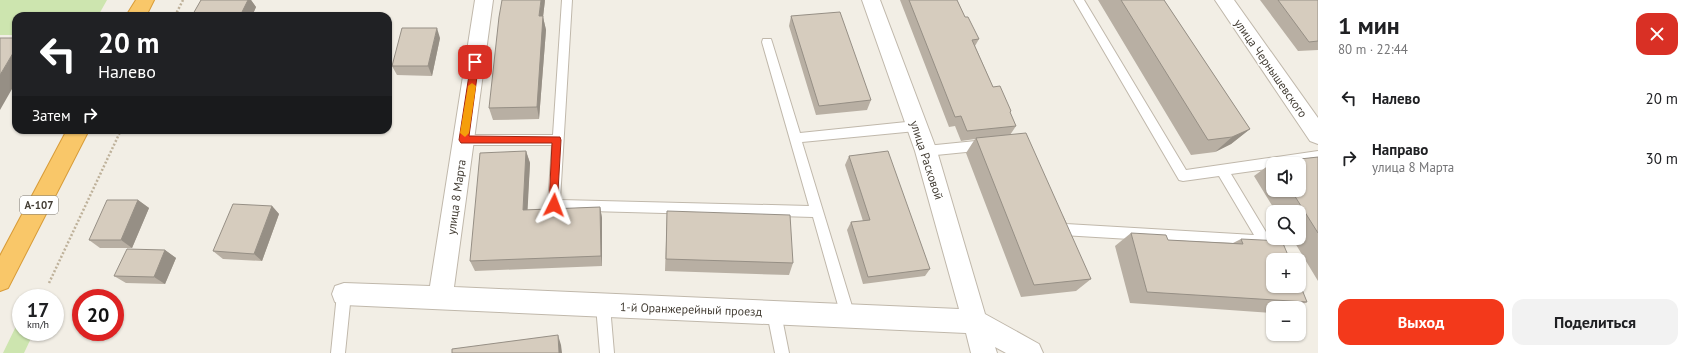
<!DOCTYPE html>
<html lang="ru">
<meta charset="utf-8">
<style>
body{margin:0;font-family:"PT Sans",sans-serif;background:#f2f2f2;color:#202124;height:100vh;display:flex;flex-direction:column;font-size:15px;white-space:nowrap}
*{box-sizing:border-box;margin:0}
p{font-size:13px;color:#757577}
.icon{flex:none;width:22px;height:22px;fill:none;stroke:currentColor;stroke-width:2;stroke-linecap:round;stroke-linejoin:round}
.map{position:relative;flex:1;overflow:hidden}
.drawer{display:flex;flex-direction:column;background:#fff;width:380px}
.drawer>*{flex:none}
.guide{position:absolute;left:12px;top:12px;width:380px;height:122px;border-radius:12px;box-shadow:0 1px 3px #0004;background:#202124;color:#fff;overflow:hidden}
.controls{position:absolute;left:1266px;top:157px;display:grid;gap:8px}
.controls a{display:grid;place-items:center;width:40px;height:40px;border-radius:8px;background:#fff;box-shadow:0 1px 3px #0004;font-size:20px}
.speed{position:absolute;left:12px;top:289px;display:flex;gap:8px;font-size:20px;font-weight:700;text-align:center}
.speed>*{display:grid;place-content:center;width:52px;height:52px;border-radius:50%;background:#fff;box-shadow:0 1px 3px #0004;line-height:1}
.speed small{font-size:10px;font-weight:400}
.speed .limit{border:6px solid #d22;background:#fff;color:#111}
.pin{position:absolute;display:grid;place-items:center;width:34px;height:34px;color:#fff;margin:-17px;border-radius:8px;box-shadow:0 2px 6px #0006}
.me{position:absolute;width:44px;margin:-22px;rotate:3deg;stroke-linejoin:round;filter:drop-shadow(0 0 3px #0008)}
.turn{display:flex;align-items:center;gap:14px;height:84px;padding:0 20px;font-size:18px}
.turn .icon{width:52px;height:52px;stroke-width:2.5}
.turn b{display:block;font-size:28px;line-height:34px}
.then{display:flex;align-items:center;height:38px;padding:0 20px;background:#0003;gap:8px;font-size:15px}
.round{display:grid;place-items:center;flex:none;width:42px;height:42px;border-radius:12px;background:#f2f2f2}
.overview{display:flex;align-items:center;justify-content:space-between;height:68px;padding:0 20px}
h1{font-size:24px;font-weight:800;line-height:30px}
.action{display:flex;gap:8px;margin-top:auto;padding:8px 20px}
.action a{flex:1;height:46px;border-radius:12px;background:#f3391b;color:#fff;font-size:16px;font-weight:800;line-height:46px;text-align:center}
.action a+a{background:#f2f2f2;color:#202124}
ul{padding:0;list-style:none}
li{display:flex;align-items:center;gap:12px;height:60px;padding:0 20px}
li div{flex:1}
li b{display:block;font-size:15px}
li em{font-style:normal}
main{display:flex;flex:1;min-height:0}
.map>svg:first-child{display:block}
.green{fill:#cde5af}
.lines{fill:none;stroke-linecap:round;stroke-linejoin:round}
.lane-casing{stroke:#c0b8ab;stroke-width:2}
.street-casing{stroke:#c0b8ab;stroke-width:2}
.highway-casing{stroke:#d89c39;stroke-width:2}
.path{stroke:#beb19a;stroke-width:2.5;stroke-dasharray:2 2;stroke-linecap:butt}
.lane{fill:#fff;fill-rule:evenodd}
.street{fill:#fff;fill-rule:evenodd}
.highway{fill:#f9c769;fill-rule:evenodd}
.wall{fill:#b8afa3;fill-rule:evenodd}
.shaded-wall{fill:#968f85}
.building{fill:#d6ccbe;stroke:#968f85}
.route{fill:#f3391b;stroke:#9e2512}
.slow{fill:#f59e0b}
.labels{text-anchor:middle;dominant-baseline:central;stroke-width:3.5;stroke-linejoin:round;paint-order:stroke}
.shield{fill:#fff;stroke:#7c7872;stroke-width:1}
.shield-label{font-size:11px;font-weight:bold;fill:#443e35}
.street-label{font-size:12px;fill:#443e35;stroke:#fff}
</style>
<main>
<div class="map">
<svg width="1318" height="353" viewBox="0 0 1318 353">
<rect width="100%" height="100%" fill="#f2eee5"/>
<path class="green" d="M0 0H107L98 16H16V35H0Z
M21 316V332H34L24 353H3Z"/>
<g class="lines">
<defs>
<path id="lane" d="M562 0H572L560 200 809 206 762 42 763 39H771L772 42 800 133 916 121 920 123 922 126 920 129 916 131 802 142 855 316 853 321 848 322 843 321 841 316 813 217 554 210 550 209 548 205 552 145H464L460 143 458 140 460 137 464 135H553Z
M1074 0H1084L1186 170 1318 151V161L1297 164H1273V168L1231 174 1269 237 1271 241 1269 245 1265 247 1062 235 1058 233 1052 220 1054 216 1058 214 1062 216 1066 224 1254 235 1219 176 1183 181 1179 180Z
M986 140 990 142 992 145 990 148 986 150 926 156 922 154 920 151 922 148 926 146Z
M344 288 349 290 351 294 345 353H331L337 294 339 290Z
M603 300 608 302 610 306 614 353H600L596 306 598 302Z
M774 307 779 308 781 313 789 353H775L767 313 769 308Z"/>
<path id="street" d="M475 0H493L454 287 959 309 915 151 862 0H880L937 151 985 314 1039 344 1043 353H1006L995 347 997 353H971L966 333 344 305 335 302 332 294 335 286 344 283 430 286Z
M1215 0H1234L1318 118V144L1310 141Z"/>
<path id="highway" d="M136 0H154L146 16H126Z
M67 130H89L8 288 0 291V256Z"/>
</defs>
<use href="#lane" class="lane-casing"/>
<use href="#street" class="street-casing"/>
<use href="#highway" class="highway-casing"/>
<path class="path" d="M175 16 183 0
M49 283 121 130"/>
<use href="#lane" class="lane"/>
<use href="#street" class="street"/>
<use href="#highway" class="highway"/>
</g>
<path class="wall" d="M201 0H251L256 7 252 16H195L193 14Z
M545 0 543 17 546 30 539 119 493 120 489 108Z
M900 0H957L965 17 979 39 975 46 993 87 1011 111 1010 113 1016 126 1010 135 1091 279 1076 291 1021 297 966 153 975 139 961 141 955 126 949 127Z
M1098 0H1164L1250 129 1231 144 1215 152 1191 155Z
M1260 0H1318V50L1298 51Z
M791 16 871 100 867 110 816 115 789 26Z
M440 38 432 76 397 75 392 66Z
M526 151 530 163 527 210 600 207 602 218V266L475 271 470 261Z
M849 156 930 269 925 276 863 284 847 230 851 222 863 221 845 165Z
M1318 157V281L1292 238H1299V212H1276L1254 176 1273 162ZM1273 164H1299V190H1273Z
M138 200 149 208 132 248H100L89 240Z
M272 206 279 214 262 261 223 259 213 251Z
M667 211 793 263 789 275 665 271Z
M1131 233 1168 240 1233 243 1241 239 1307 302 1296 308H1273V313L1130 303 1115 246Z
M165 250 176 258 165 284 126 283 114 276Z"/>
<path class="shaded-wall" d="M245 0H251L256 7 252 16H240Z
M541 0H545L543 17 546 30 539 119 537 107 539 16Z
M437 28 440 38 432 76 428 66Z
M16 48V82L0 110V75Z
M1250 129 1231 144 1215 152 1232 137Z
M526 151 530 163 527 221 523 210Z
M138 200 149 208 132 248 121 240Z
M272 206 279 214 262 261 254 254Z
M600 207 602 218V266L601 256Z
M165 250 176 258 165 284 154 277Z
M558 335 561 345 562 353H559Z"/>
<path class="building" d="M201 0H248L240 16H224L193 14Z
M502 0H541L539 16H543L537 107 489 108 499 17Z
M909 0H957L965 17H968L979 39 972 40 993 87 1000 86 1011 111 1010 112 1016 126 967 131 961 116 955 117Z
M1121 0H1164L1250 129 1232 137 1208 140Z
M1278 0H1318V41L1309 42Z
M840 12 871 100 819 106 791 16Z
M402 28H437L428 66H392Z
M0 38H16V48L0 75Z
M1026 133 1091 279 1034 285 976 138Z
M526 151 523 210 600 207 601 256 470 261 480 153Z
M888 151 930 269 868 277 851 222 870 220 849 156Z
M1318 157V233L1291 190H1299V164H1275L1273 162Z
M107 200H138L121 240H89Z
M233 204 272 206 254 254 213 251Z
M667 211 790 215 793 263 666 259Z
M1131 233 1166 235 1168 240 1243 244 1241 239 1282 241 1290 260H1273V286H1299V282L1307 302 1147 292Z
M127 249 165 250 154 277 114 276Z
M558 335 559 353H452V349Z"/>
<path class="route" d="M475 59 479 62 469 136 560 137 561 140 557 208H550L549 205 552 143H461L459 140 471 62Z"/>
<path class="slow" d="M472 83 476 86 469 133 465 137 460 133 468 86Z"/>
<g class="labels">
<rect class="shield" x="20" y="196" width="38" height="18" rx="3"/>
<g class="shield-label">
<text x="39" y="205">А-107</text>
</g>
<g class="street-label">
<text transform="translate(1271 68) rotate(55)">улица Чернышевского</text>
<text transform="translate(927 160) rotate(72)">улица Расковой</text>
<text transform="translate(456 197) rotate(-82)">улица 8 Марта</text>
<text transform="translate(691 309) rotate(2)">1-й Оранжерейный проезд</text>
</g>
</g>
</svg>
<div class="controls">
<a><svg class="icon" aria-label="sound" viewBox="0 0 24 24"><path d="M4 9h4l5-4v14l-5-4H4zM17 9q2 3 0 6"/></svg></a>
<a><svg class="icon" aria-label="search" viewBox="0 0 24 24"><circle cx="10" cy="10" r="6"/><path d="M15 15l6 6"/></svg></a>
<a>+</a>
<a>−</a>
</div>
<div class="speed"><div>17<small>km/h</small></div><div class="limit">20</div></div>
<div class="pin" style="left:475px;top:62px;background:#d93025"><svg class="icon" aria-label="arrive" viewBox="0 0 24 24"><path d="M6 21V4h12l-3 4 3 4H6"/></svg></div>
<svg class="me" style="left:554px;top:205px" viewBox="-20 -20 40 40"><path d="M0-17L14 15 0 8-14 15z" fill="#f3391b" stroke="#fff" stroke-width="4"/></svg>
<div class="guide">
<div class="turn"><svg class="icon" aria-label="left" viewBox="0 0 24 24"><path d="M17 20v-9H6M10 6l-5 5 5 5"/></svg><div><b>20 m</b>Налево</div></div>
<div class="then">Затем<svg class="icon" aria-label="right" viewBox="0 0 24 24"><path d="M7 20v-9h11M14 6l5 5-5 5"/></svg></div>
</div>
</div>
<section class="drawer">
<div class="overview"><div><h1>1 мин</h1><p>80 m · 22:44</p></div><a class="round" style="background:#d93025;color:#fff"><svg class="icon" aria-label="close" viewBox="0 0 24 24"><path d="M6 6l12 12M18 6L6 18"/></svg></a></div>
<ul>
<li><svg class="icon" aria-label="left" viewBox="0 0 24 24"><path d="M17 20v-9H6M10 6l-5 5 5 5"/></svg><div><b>Налево</b></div><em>20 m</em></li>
<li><svg class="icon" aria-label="right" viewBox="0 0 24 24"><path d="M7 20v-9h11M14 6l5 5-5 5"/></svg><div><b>Направо</b><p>улица 8 Марта</p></div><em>30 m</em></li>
</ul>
<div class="action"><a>Выход</a><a>Поделиться</a></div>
</section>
</main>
